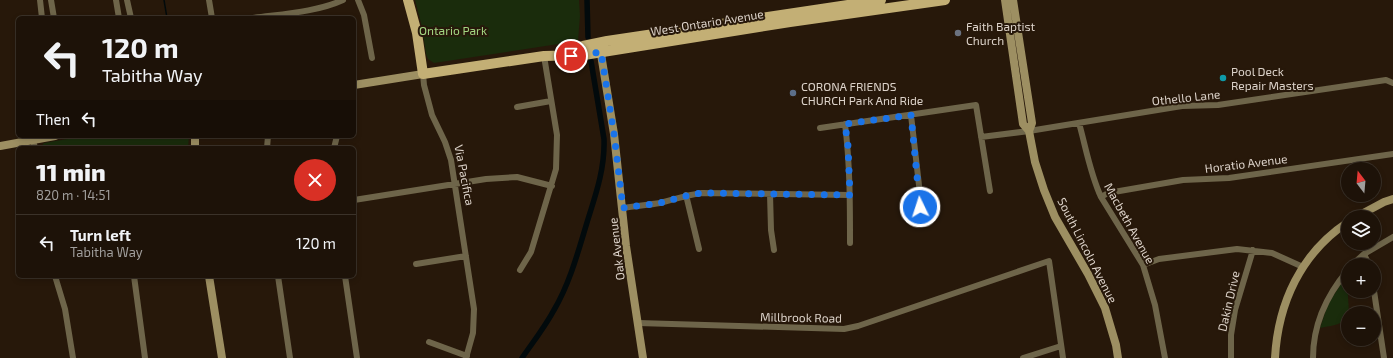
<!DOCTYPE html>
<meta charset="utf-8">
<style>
body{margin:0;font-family:"Exo 2",sans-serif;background:#2a2016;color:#f1f3f6;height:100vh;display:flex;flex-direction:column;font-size:15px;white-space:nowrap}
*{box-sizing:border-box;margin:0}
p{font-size:13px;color:#a09e9c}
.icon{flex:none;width:22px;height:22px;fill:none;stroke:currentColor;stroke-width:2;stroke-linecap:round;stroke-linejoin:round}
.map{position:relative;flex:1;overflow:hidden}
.drawer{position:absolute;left:16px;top:146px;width:340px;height:132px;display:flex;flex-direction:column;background:#1d1208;border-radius:6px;box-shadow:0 2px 6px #0003,0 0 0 1px #3b3229}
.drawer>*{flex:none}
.banner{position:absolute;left:16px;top:16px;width:340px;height:122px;border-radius:6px;box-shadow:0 2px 6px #0003,0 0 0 1px #3b3229;background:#1d1208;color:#f1f3f6;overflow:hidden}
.needle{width:26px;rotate:344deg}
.buttons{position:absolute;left:1341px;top:162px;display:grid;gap:8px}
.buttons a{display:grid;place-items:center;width:40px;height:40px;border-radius:50%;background:#1d1208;box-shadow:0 2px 6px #0003,0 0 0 1px #3b3229;font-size:20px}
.pin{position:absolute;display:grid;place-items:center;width:34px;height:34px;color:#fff;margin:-17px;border:2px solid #fff;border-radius:50%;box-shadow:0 1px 4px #0007}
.me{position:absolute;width:44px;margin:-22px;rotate:356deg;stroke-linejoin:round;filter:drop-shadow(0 0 3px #0008)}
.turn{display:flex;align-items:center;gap:14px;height:84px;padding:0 20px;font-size:18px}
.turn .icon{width:52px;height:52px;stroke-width:2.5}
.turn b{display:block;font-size:28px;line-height:34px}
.then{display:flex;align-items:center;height:38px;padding:0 20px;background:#0003;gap:8px;font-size:15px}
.round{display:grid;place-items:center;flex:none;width:42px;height:42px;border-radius:21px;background:#2a2016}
.overview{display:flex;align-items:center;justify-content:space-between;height:68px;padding:0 20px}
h1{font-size:24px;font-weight:800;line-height:30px}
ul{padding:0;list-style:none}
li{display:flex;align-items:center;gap:12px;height:56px;padding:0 20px;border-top:1px solid #3b3229}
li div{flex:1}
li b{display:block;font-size:15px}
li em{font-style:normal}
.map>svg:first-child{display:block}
.green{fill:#1a2c0c}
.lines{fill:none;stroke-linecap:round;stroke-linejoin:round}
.stream{stroke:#020a0c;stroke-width:1.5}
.canal{stroke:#020a0c;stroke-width:5.5}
.street{stroke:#6e654a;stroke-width:6}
.secondary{stroke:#9d8f62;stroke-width:8}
.primary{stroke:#c3af75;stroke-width:10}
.route{stroke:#1a73e8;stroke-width:7;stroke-dasharray:0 12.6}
.worship-dot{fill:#6b7280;stroke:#27180a;stroke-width:1.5}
.culture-dot{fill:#0f9aa8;stroke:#27180a;stroke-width:1.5}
.service-dot{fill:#5c6f8a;stroke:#27180a;stroke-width:1.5}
.labels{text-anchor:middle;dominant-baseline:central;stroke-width:4;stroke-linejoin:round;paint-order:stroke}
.street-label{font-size:12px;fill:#dcd2c9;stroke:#27180a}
.poi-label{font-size:12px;fill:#dcd2c9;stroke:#27180a;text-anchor:start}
.park-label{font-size:12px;fill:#a3d682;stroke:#27180a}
</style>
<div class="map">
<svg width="1393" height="358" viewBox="0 0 1393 358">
<rect width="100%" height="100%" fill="#27180a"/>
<path class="green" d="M415 0H579L580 16 578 41 434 63 428 59 426 54 422 27Z
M85 136H189L188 148H40L44 143Z
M1345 278 1347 279 1349 313C1343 326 1334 325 1320 328L1328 304Z"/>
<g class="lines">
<path class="stream" d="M164 0 167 18"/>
<path class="canal" d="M587 0 588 37
M522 358C533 342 545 327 554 310 571 281 579 248 589 216 597 191 605 166 604 139L591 61"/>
<path class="street" d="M40 0 42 18
M51 0 54 18
M116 0 119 18
M127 0 131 18
M209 0 212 18
M358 0 364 15 372 58
M253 18C282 14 317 12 343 0
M423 74 424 85 432 115 445 142 451 160 474 309 473 333 466 358
M517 107 551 101
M911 115 920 194 921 219
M1079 123C1086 148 1090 173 1101 197L1143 265 1155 305 1165 358
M845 124C850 164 850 203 850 243
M820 128 976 105 990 191
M981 137 1029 131 1182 106 1218 105 1386 80 1393 83
M33 140 35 148
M267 148 268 136
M334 148 337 136
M770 194 771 230 774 250
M686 195 699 249
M1101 197 1108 193 1183 180 1229 178 1393 154
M354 200 486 179 517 177 552 186
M623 208C635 206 648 205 660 203 674 199 688 195 702 193L850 195
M1364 254 1369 265
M416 264 466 256
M1143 265 1159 259 1237 249 1272 253 1303 267
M1352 265 1364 254 1393 237
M520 270 531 252 556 169 557 135 544 56
M55 276 65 309 73 358
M134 276 145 358
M278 276 290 358
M345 276 357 358
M1374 291 1384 358
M638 323 844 329 858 326 1049 261 1063 358
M429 342 467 356
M1023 358 1061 346
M1231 358V335L1235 310 1253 250
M1313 358C1313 324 1326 296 1348 270"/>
<path class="secondary" d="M1005 0 1023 124 1029 131
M1013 0 1032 123 1029 131 1035 162 1044 190 1055 217 1088 274 1105 308 1116 345 1118 358
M600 48 614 134 626 246 643 358
M354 85 423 74
M0 146 55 136
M195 148V136
M1356 217 1384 202 1393 199
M209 276 222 358
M1275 358C1278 303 1301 253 1348 222"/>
<path class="primary" d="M408 0 417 33 423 74 544 56 584 55 790 22 945 0
M561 52 583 46 607 41 881 0"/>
</g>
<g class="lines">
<path class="route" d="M571 56 601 52 614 134 623 208C635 206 648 205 660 203 674 199 688 195 702 193L850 195 848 146 845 124 911 115 920 207"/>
</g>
<circle class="worship-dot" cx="958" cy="33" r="4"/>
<circle class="culture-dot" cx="1223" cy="78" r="4"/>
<circle class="service-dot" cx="793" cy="93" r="4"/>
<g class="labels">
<g class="street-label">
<text transform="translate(707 22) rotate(-9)">West Ontario Avenue</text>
<text transform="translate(1186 97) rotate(-6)">Othello Lane</text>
<text transform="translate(1246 163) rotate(-7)">Horatio Avenue</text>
<text transform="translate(465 175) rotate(79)">Via Pacifica</text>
<text transform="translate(1130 223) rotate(61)">Macbeth Avenue</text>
<text transform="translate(616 249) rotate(-97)">Oak Avenue</text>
<text transform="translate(1088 250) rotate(63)">South Lincoln Avenue</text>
<text transform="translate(1228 301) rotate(-77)">Dakin Drive</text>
<text transform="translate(801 317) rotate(1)">Millbrook Road</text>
</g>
<g class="poi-label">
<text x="966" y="26">Faith Baptist<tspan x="966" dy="14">Church</tspan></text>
<text x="1231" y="71">Pool Deck<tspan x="1231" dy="14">Repair Masters</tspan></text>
<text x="801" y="86">CORONA FRIENDS<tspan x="801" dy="14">CHURCH Park And Ride</tspan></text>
</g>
<g class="park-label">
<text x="453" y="30">Ontario Park</text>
</g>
</g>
</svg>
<div class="buttons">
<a><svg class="needle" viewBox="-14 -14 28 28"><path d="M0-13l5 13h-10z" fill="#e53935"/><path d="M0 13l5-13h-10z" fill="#a09e9c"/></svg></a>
<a><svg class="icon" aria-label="layers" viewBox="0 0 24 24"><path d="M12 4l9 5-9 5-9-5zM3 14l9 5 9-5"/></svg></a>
<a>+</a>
<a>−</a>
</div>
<div class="pin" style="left:571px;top:56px;background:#d93025"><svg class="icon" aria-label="arrive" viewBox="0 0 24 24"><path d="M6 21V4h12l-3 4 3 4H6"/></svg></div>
<svg class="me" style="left:920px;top:207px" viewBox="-20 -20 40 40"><circle r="17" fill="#1a73e8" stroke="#fff" stroke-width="3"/><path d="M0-11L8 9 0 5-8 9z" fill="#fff"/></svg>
<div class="banner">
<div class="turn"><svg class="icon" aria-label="left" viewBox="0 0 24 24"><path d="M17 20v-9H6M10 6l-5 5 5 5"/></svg><div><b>120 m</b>Tabitha Way</div></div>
<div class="then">Then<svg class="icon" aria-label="left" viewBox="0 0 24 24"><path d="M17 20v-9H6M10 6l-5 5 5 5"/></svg></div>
</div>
<section class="drawer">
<div class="overview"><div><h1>11 min</h1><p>820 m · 14:51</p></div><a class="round" style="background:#d93025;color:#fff"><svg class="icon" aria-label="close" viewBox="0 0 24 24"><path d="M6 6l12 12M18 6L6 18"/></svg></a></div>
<ul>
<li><svg class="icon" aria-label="left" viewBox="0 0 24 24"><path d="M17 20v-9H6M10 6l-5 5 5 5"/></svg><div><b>Turn left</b><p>Tabitha Way</p></div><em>120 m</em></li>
</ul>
</section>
</div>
